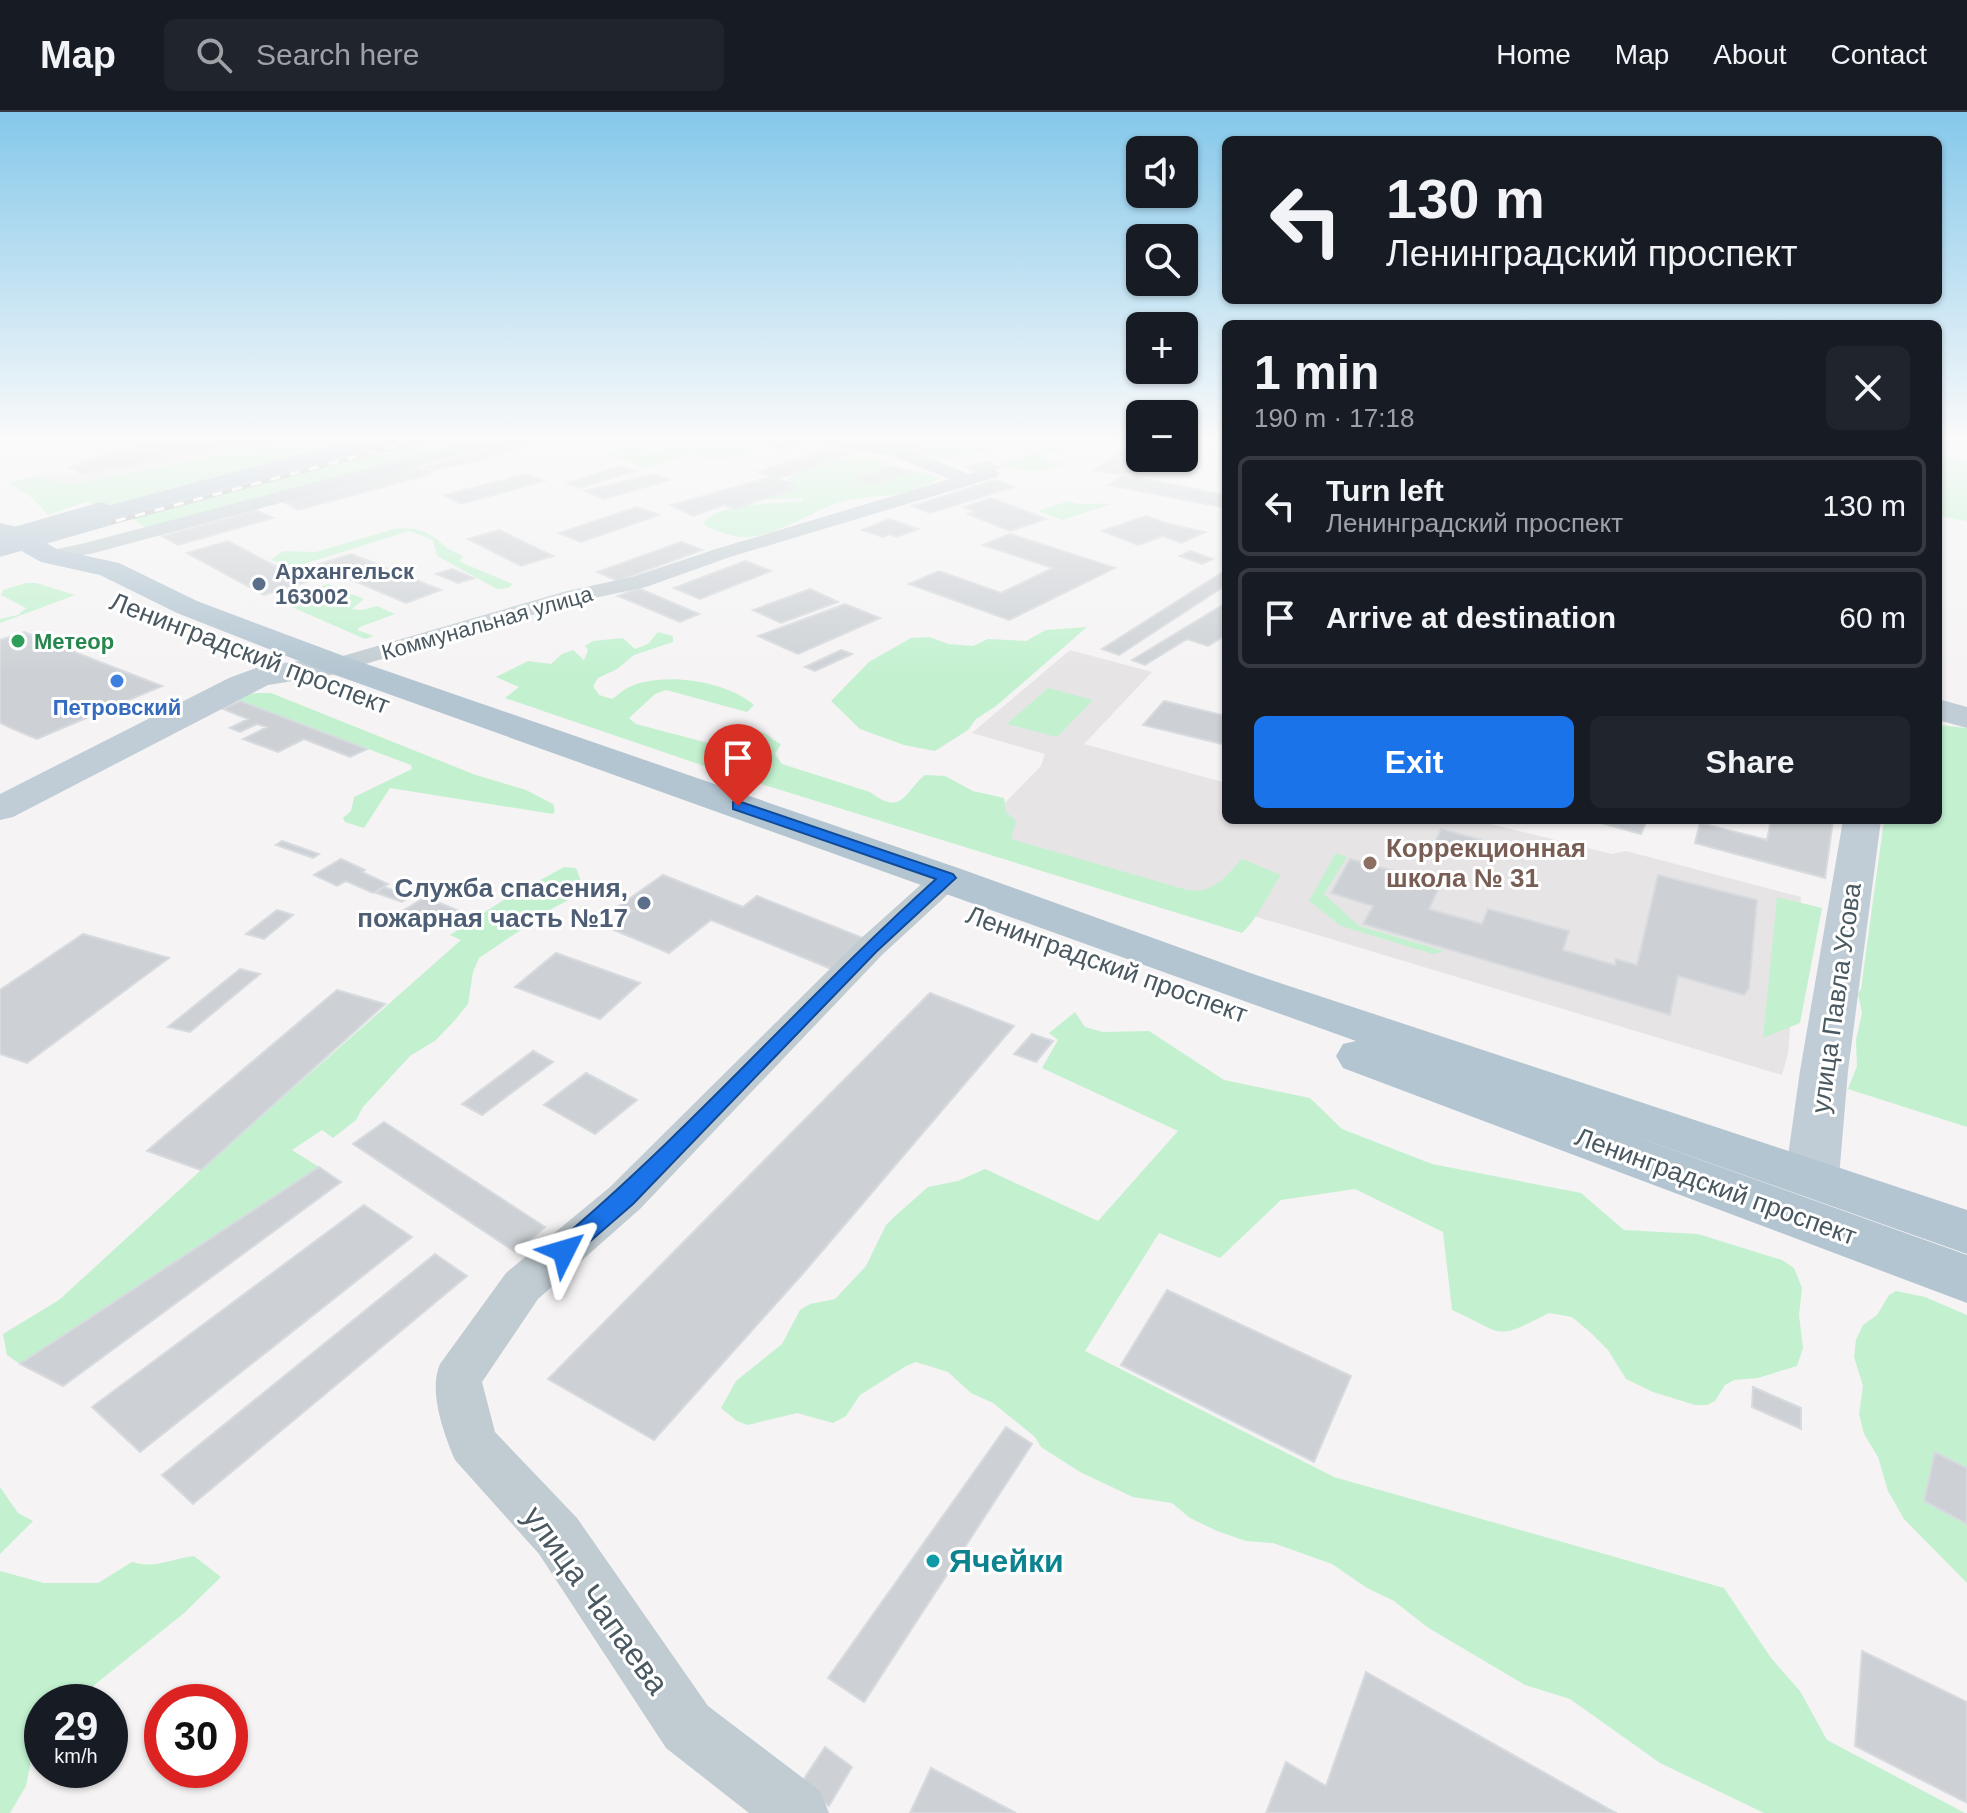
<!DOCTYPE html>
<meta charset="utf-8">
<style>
body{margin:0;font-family:Helvetica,sans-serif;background:#20242c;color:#f1f3f6;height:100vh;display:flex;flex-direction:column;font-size:30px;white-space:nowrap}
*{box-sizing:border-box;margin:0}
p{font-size:26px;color:#9ea1a6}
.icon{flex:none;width:44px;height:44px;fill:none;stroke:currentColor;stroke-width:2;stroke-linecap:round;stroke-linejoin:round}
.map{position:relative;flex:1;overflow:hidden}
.sheet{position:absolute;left:1222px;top:208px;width:720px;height:504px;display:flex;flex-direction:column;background:#171b24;border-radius:12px;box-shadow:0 2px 6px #0004}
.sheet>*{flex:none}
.hud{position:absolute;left:1222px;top:24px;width:720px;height:168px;border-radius:12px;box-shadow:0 2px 6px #0004;background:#171b24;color:#f1f3f6;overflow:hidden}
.tools{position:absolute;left:1126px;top:24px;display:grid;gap:16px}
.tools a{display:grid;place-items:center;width:72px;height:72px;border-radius:12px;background:#171b24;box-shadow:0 2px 6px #0004;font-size:40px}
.speed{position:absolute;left:24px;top:1572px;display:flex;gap:16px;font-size:40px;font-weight:700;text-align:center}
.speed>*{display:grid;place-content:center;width:104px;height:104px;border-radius:50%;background:#171b24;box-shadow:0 2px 6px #0004;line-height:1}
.speed small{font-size:20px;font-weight:400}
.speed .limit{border:12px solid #d22;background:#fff;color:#111}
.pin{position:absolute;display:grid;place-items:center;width:68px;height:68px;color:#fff;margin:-82px -34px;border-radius:50% 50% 50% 0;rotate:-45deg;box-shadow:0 0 8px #0007}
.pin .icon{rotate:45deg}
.me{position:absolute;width:88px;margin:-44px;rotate:50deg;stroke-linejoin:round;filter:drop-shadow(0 0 6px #0008)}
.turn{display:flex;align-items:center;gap:28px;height:168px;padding:0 32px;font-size:36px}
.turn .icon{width:104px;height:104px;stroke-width:2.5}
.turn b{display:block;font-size:56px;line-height:68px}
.round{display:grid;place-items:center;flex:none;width:84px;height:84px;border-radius:12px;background:#20242c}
.headline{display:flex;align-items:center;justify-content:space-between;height:136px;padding:0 32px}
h1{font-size:48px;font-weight:700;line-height:60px}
.cta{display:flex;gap:16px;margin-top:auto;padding:16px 32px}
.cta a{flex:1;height:92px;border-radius:12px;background:#1a73e8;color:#fff;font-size:32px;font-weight:700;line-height:92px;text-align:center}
.cta a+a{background:#20242c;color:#f1f3f6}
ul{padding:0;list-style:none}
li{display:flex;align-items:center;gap:24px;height:100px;margin:0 16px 12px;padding:0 16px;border:4px solid #363941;border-radius:12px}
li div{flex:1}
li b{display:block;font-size:30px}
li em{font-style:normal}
header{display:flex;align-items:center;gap:48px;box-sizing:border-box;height:112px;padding:0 40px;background:#171b24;border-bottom:2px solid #363941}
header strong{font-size:38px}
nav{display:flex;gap:44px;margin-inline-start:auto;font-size:28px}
.search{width:560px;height:72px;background:#20242c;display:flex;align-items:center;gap:20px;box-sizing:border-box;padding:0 28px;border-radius:12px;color:#9ea1a6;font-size:30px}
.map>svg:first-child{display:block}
.education{fill:#e6e4e5}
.green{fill:#c3f1d0}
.building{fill:#cdd1d5;stroke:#d7dade;stroke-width:2}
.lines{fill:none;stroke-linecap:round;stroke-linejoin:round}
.street{fill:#c1ccd2;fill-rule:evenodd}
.secondary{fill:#c1cdd6;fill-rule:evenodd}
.primary{fill:#b3c5d1;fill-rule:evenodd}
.rail-casing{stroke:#b5b9bd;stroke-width:5}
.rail{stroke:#fff;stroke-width:3;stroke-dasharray:10;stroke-linecap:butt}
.primary-bridge{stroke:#b3c5d1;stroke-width:25}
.route{fill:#1a73e8;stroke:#114b97;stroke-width:2}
.service-dot{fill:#5c6f8a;stroke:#fff;stroke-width:3}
.leisure-dot{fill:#2e9e5b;stroke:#fff;stroke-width:3}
.shop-dot{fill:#3f7fe0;stroke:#fff;stroke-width:3}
.education-dot{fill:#8d6e63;stroke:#fff;stroke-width:3}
.culture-dot{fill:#0f9aa8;stroke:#fff;stroke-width:3}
.labels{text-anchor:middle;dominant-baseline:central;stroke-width:6;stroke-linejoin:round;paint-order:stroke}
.far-service-label{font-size:22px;font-weight:bold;fill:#4e5e75;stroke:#fff;text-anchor:start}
.far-street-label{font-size:22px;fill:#4a5961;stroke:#fff}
.far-leisure-label{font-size:22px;font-weight:bold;fill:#27864d;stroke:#fff;text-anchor:start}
.far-shop-label{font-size:22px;font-weight:bold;fill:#366cbe;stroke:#fff}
.street-label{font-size:26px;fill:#4a5961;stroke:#fff}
.education-label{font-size:26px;font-weight:bold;fill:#785e54;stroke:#fff;text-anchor:start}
.service-label{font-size:26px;font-weight:bold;fill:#4e5e75;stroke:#fff;text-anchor:end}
.near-culture-label{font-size:32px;font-weight:bold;fill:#0d838f;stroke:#fff;text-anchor:start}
.near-street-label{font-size:32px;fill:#4a5961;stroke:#fff}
</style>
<header>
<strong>Map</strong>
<div class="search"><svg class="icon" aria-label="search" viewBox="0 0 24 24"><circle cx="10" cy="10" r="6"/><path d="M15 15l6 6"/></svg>Search here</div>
<nav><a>Home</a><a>Map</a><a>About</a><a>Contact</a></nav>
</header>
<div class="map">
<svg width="1967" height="1701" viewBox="0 0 1967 1701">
<rect width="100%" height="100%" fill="#f5f3f3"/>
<path class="education" d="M178 325H305L74 372 31 365 55 360 82 364 70 355 115 339 124 340 153 329 168 330Z
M1070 538 1152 560 1084 632 1226 671V708H1485L1490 712 1612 742 1626 739 1801 785 1788 942 1782 963 1281 812 994 730 984 712 1041 654 1045 642 972 621Z"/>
<path class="green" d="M305 325H366L100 398 88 389 48 403 32 386 9 371 31 365 74 372Z
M440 325H495L146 416 131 406Z
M636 325C666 325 733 319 753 343L712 347 689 343 645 356 604 342 635 333 660 341V337L671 331 642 329Z
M944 325H1023C987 338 952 355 916 340L945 330 940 326Z
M1045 325H1074L1065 328 1061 337 1044 343 1049 349 1065 352C1048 361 1017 360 999 353L1051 335 1039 330Z
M1938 341 1967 352V409L1938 404Z
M863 345 890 352 855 366 874 373 917 359 940 365C914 388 875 381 844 389 813 397 778 425 744 425 731 425 714 418 703 412 715 390 778 392 802 389L803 386 759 388 782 380 790 373 789 367C811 351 836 345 863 345Z
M1068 389C1082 395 1095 390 1111 392L1062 408 1038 399Z
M394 417C421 415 428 420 446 435 452 440 458 440 463 445L460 449 465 452 513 472 508 476 497 477 437 444 433 428 409 419 304 452 289 454 271 448 283 439 316 440Z
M26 471H36L75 483 0 511V507L18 503 26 496 1 483 3 478Z
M328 472 364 487 352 497 362 498 377 494 395 502 360 515 357 518 374 524 365 527 278 489Z
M1087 515 996 594 976 607 968 618 935 639 904 633 860 617 831 589 869 550 911 526 929 525 948 532 973 534 988 527 1026 529 1046 518Z
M658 520 673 524V530L634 543 617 557 598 566 593 574 599 583 612 587C617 584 622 579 627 576 661 559 725 568 754 593L747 600 666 578 655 582 629 606 636 612 727 636 759 619C768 621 772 628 781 632L775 642 782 652 870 680C902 704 902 683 925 663L945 664 973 679 1004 686 1006 700 1016 709 1011 727 1187 778C1213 783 1226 764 1242 747L1281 763C1268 782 1258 806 1242 821L719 659 505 586 519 575 496 565 528 549 551 552 562 542 573 538 584 548 588 538 585 534 593 529 623 526 635 537 648 532Z
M1048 576 1093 588 1057 625 1007 612Z
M255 581H271L473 662 526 678 553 692 555 699 553 702 390 676 364 716 345 710 343 706 351 699 354 685 412 657 411 653 240 589 238 585Z
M1938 613 1967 616V1015L1848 977 1857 954 1856 928 1862 901 1858 882 1861 877 1884 708H1938Z
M1336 741 1347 745 1324 782 1359 814 1444 839 1433 842 1341 814 1309 789Z
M564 755 576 756 583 774 577 784 553 796 479 846 473 860 468 892 455 908 436 928 410 944 363 995 356 1008 333 1026 322 1018 292 1038 319 1055 20 1252 7 1243 3 1222 59 1188 201 1058 461 828 450 823 502 789Z
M1777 785 1822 796 1800 911 1763 926Z
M1075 900 1085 915 1103 920 1149 919 1224 968 1310 986 1342 1017 1432 1052 1581 1081 1624 1118 1698 1122 1782 1148 1794 1156 1802 1176 1799 1203 1803 1236 1797 1254 1758 1266 1734 1268 1725 1273 1715 1289 1707 1293H1695L1653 1280 1626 1267 1608 1238 1590 1220 1572 1205 1549 1201C1492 1230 1506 1222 1452 1198L1443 1120 1355 1077 1281 1088 1220 1146 1159 1121 1085 1239 1334 1365 1724 1476 1771 1546 1800 1579 1827 1628 1965 1701H1764L1660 1651 1570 1587 1525 1573 1427 1515 1394 1489 1367 1476 1332 1452 1273 1431 1246 1429 1217 1419 1190 1406 1172 1391 1133 1385 1080 1360 1041 1335 1035 1325 993 1291 971 1281 948 1260 916 1250 906 1254 860 1283 846 1304 833 1311 797 1301 748 1313 737 1309 721 1296 736 1269 782 1232 800 1198 810 1192 835 1187 866 1154 886 1113 893 1106 928 1075 958 1069 985 1057 1098 1109 1178 1019 1042 956 1058 928 1049 921Z
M1896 1179 1925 1185 1967 1203V1471L1904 1407 1888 1379 1878 1345 1864 1322 1859 1302 1863 1274 1854 1245 1856 1228 1863 1213 1877 1203 1889 1183Z
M0 1375 18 1401 33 1409 0 1442Z
M194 1444 221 1465 183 1502 73 1590H42V1628L32 1644 26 1674 10 1701H0V1459L44 1471H98L132 1450C156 1457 170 1447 194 1444Z"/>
<path class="building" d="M178 325H282L257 331 254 328 227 331 220 333 226 336 167 344 162 345 167 348 81 362 70 355 115 339 124 340 153 329 168 330Z
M519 325H556L476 349 431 359 423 355 461 344 455 342Z
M740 325H781L803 332 782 338Z
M1140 328V346H1151L1124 363 1093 358Z
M900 329 934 339 920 344 887 332Z
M830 336 850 342 778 367 758 360Z
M986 349 1000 356 980 361 966 355Z
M412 354 431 359V362L298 398 280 388Z
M621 354 635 359 580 376 567 371Z
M891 354 911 360 874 373 854 367Z
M527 362 544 369 461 392 444 383Z
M654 362 670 368 604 387 584 379Z
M1124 363 1226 383V396L1109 373Z
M771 365 794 372 788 374 795 376 734 397 724 393 693 404 671 393Z
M995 368 1014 375 930 401 912 394Z
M991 386 1046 407 1010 419 968 402 976 400 964 395Z
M637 395 659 403 581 430 559 421Z
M256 398 273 406 178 433 162 424Z
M1146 404 1165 411 1205 420 1181 431 1163 424 1138 433 1102 419Z
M889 407 918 417 897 425 890 422 883 425 862 418Z
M499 418 553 444 521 454 468 427Z
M1010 422 1115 456 1009 508 909 472 939 459 1001 481 1053 456 983 433Z
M228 429 241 436 306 470 264 483 187 441Z
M681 430 702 438 618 469 597 460Z
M1190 439 1213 447 1202 452 1180 444Z
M351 442 441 478 406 491 316 453Z
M745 449 771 459 700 487 674 476Z
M452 457 474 466 458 471 436 462Z
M1226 458V473L1119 543 1102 537Z
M638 476 699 502 680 510 618 484Z
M810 477 838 490 781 511 753 498Z
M1226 491V523L1208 534 1187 527 1145 553 1132 548Z
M845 492 880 506 798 542 758 524Z
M24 520 82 543 162 574 37 627 20 620 0 611V528Z
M841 538 852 542 815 559 805 555Z
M240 589 367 637 350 645 304 627 278 640 243 627 267 615 257 612 240 620 230 616 248 607 223 597Z
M1164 589 1226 604V633L1143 613Z
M1590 708H1647L1641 722Z
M1771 708H1833L1825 766 1695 731 1700 711 1767 728Z
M1441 717 1481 728 1474 743 1434 732Z
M282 729 319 742 313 746 276 733Z
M341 747 365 758 362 760 388 772 373 781 346 769 337 774 314 763Z
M1350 747 1441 772 1429 797 1482 812 1488 797 1569 819 1563 838 1615 853 1616 847 1637 853 1658 763 1757 788 1749 876 1744 883 1678 864 1670 903 1363 812 1373 794 1331 781Z
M663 763 743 795 757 784 868 828 834 858 711 808 669 841 609 816 632 799 619 794Z
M384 775 410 784 402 790 376 781Z
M425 785 469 803 448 817 404 798Z
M277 798 293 803 264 827 246 822Z
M83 822 169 846 27 951 0 942V878Z
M556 841 640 871 600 907 515 875Z
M240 857 260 862 190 920 168 915Z
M337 878 385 892 201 1058 147 1039Z
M930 881 1014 914 806 1158 654 1328 548 1267Z
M1032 922 1053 929 1036 950 1014 942Z
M533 939 553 950 482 1003 462 992Z
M586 961 637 988 595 1022 544 993Z
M384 1010 545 1115 515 1140 353 1032Z
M319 1055 341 1070 63 1274 20 1252Z
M364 1093 412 1125 140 1340 92 1295Z
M435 1142 467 1164 193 1392 162 1363Z
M1167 1178 1351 1264 1314 1350 1121 1253Z
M1753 1275 1801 1296V1317L1752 1295Z
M1006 1315 1032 1332 864 1590 828 1566Z
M1935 1340 1967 1356V1412L1924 1389Z
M1862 1539 1967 1590V1691L1855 1634Z
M1366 1560 1616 1701H1266L1286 1650 1326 1674Z
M825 1635 852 1655 829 1694 800 1673Z
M931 1656 1016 1701H910Z"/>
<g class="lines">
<path class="street" d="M486 325H513L511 329 94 441 50 450 40 444 43 440 85 431Z
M795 325H829L890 333 926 344 968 362 991 356 1000 361 997 365 730 445 646 475 580 489 338 560 329 558 326 553 329 548 567 479 632 465 716 437 950 367 889 343 797 329Z
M947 757 958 759 963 766 958 773 882 843 640 1097 538 1187 482 1270 495 1320 577 1406 708 1594 820 1679 829 1701H749L666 1636 539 1442 455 1348C444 1322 428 1279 440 1252L506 1161 610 1075 858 829 936 759Z"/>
<path class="secondary" d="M338 544 349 546 354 553 349 560 268 573 13 705 0 708V682L229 566 261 554Z
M1938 587 1967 595V616L1938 608Z
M1843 708H1881L1848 959 1839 1065 1831 1079 1812 1085 1793 1079 1785 1065 1800 959Z"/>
<path class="primary" d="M366 325H402L399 330 110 408H92L88 403 92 398Z
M0 411 17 415 59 438 119 451 197 489 349 546 961 757 1256 863 1967 1098V1142L1617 1018 1967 1143V1191L1343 956 1336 944 1343 932 1356 929 327 560 177 501 100 463 41 450 0 427Z"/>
<defs>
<path id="rail" d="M0 440 430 325"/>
</defs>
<use href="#rail" class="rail-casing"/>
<use href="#rail" class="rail"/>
<path class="primary-bridge" d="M0 432 101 403"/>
</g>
<linearGradient id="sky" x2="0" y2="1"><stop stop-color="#85c8ea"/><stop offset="0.58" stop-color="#fafafa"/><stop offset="1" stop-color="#fafafa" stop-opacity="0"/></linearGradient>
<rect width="1967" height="563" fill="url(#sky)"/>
<path class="route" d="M738 689 953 762 956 766 876 840 633 1092 572 1145 564 1148 555 1145 552 1139 555 1132C690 1019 805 885 936 767L733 697V690Z"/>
<g class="service-dot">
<circle cx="259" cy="472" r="8"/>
<circle cx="644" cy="791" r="8"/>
</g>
<circle class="leisure-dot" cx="18" cy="529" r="8"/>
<circle class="shop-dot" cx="117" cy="569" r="8"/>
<circle class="education-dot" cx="1370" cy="751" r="8"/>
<circle class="culture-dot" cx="933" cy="1449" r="8"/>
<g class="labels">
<g class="far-service-label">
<text x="275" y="459">Архангельск<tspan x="275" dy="25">163002</tspan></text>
</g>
<g class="far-street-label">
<text transform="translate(487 511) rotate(-16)">Коммунальная улица</text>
</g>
<g class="far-leisure-label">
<text x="34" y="529">Метеор</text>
</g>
<g class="far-shop-label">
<text x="117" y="595">Петровский</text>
</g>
<g class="street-label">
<text transform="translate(250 541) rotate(21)">Ленинградский проспект</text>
<text transform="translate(1107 852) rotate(20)">Ленинградский проспект</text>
<text transform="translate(1836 886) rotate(-82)">улица Павла Усова</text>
<text transform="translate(1716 1074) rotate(20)">Ленинградский проспект</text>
</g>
<g class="education-label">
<text x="1386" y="736">Коррекционная<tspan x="1386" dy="30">школа № 31</tspan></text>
</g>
<g class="service-label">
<text x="628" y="776">Служба спасения,<tspan x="628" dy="30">пожарная часть №17</tspan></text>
</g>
<g class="near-culture-label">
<text x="949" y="1449">Ячейки</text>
</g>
<g class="near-street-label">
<text transform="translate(596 1488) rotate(54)">улица Чапаева</text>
</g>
</g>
</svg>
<div class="tools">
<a><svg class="icon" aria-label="sound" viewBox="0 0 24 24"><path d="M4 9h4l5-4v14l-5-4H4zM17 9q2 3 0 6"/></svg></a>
<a><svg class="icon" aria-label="search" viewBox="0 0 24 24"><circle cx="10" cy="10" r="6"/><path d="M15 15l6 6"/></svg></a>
<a>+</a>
<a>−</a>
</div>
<div class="speed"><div>29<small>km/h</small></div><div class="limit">30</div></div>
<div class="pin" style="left:738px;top:694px;background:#d93025"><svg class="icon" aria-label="arrive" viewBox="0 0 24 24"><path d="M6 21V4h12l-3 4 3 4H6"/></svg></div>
<svg class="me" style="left:564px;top:1139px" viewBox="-20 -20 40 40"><path d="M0-17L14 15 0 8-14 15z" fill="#1a73e8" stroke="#fff" stroke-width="4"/></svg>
<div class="hud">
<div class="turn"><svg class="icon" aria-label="left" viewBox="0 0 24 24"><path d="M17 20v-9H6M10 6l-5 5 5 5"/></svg><div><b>130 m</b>Ленинградский проспект</div></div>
</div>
<section class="sheet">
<div class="headline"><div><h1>1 min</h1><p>190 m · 17:18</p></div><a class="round"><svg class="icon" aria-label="close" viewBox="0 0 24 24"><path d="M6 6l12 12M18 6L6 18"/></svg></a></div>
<ul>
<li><svg class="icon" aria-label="left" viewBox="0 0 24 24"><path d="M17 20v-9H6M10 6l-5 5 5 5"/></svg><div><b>Turn left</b><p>Ленинградский проспект</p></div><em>130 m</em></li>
<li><svg class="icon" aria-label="arrive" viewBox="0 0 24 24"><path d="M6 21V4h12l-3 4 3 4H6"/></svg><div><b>Arrive at destination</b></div><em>60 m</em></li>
</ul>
<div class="cta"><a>Exit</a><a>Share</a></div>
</section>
</div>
